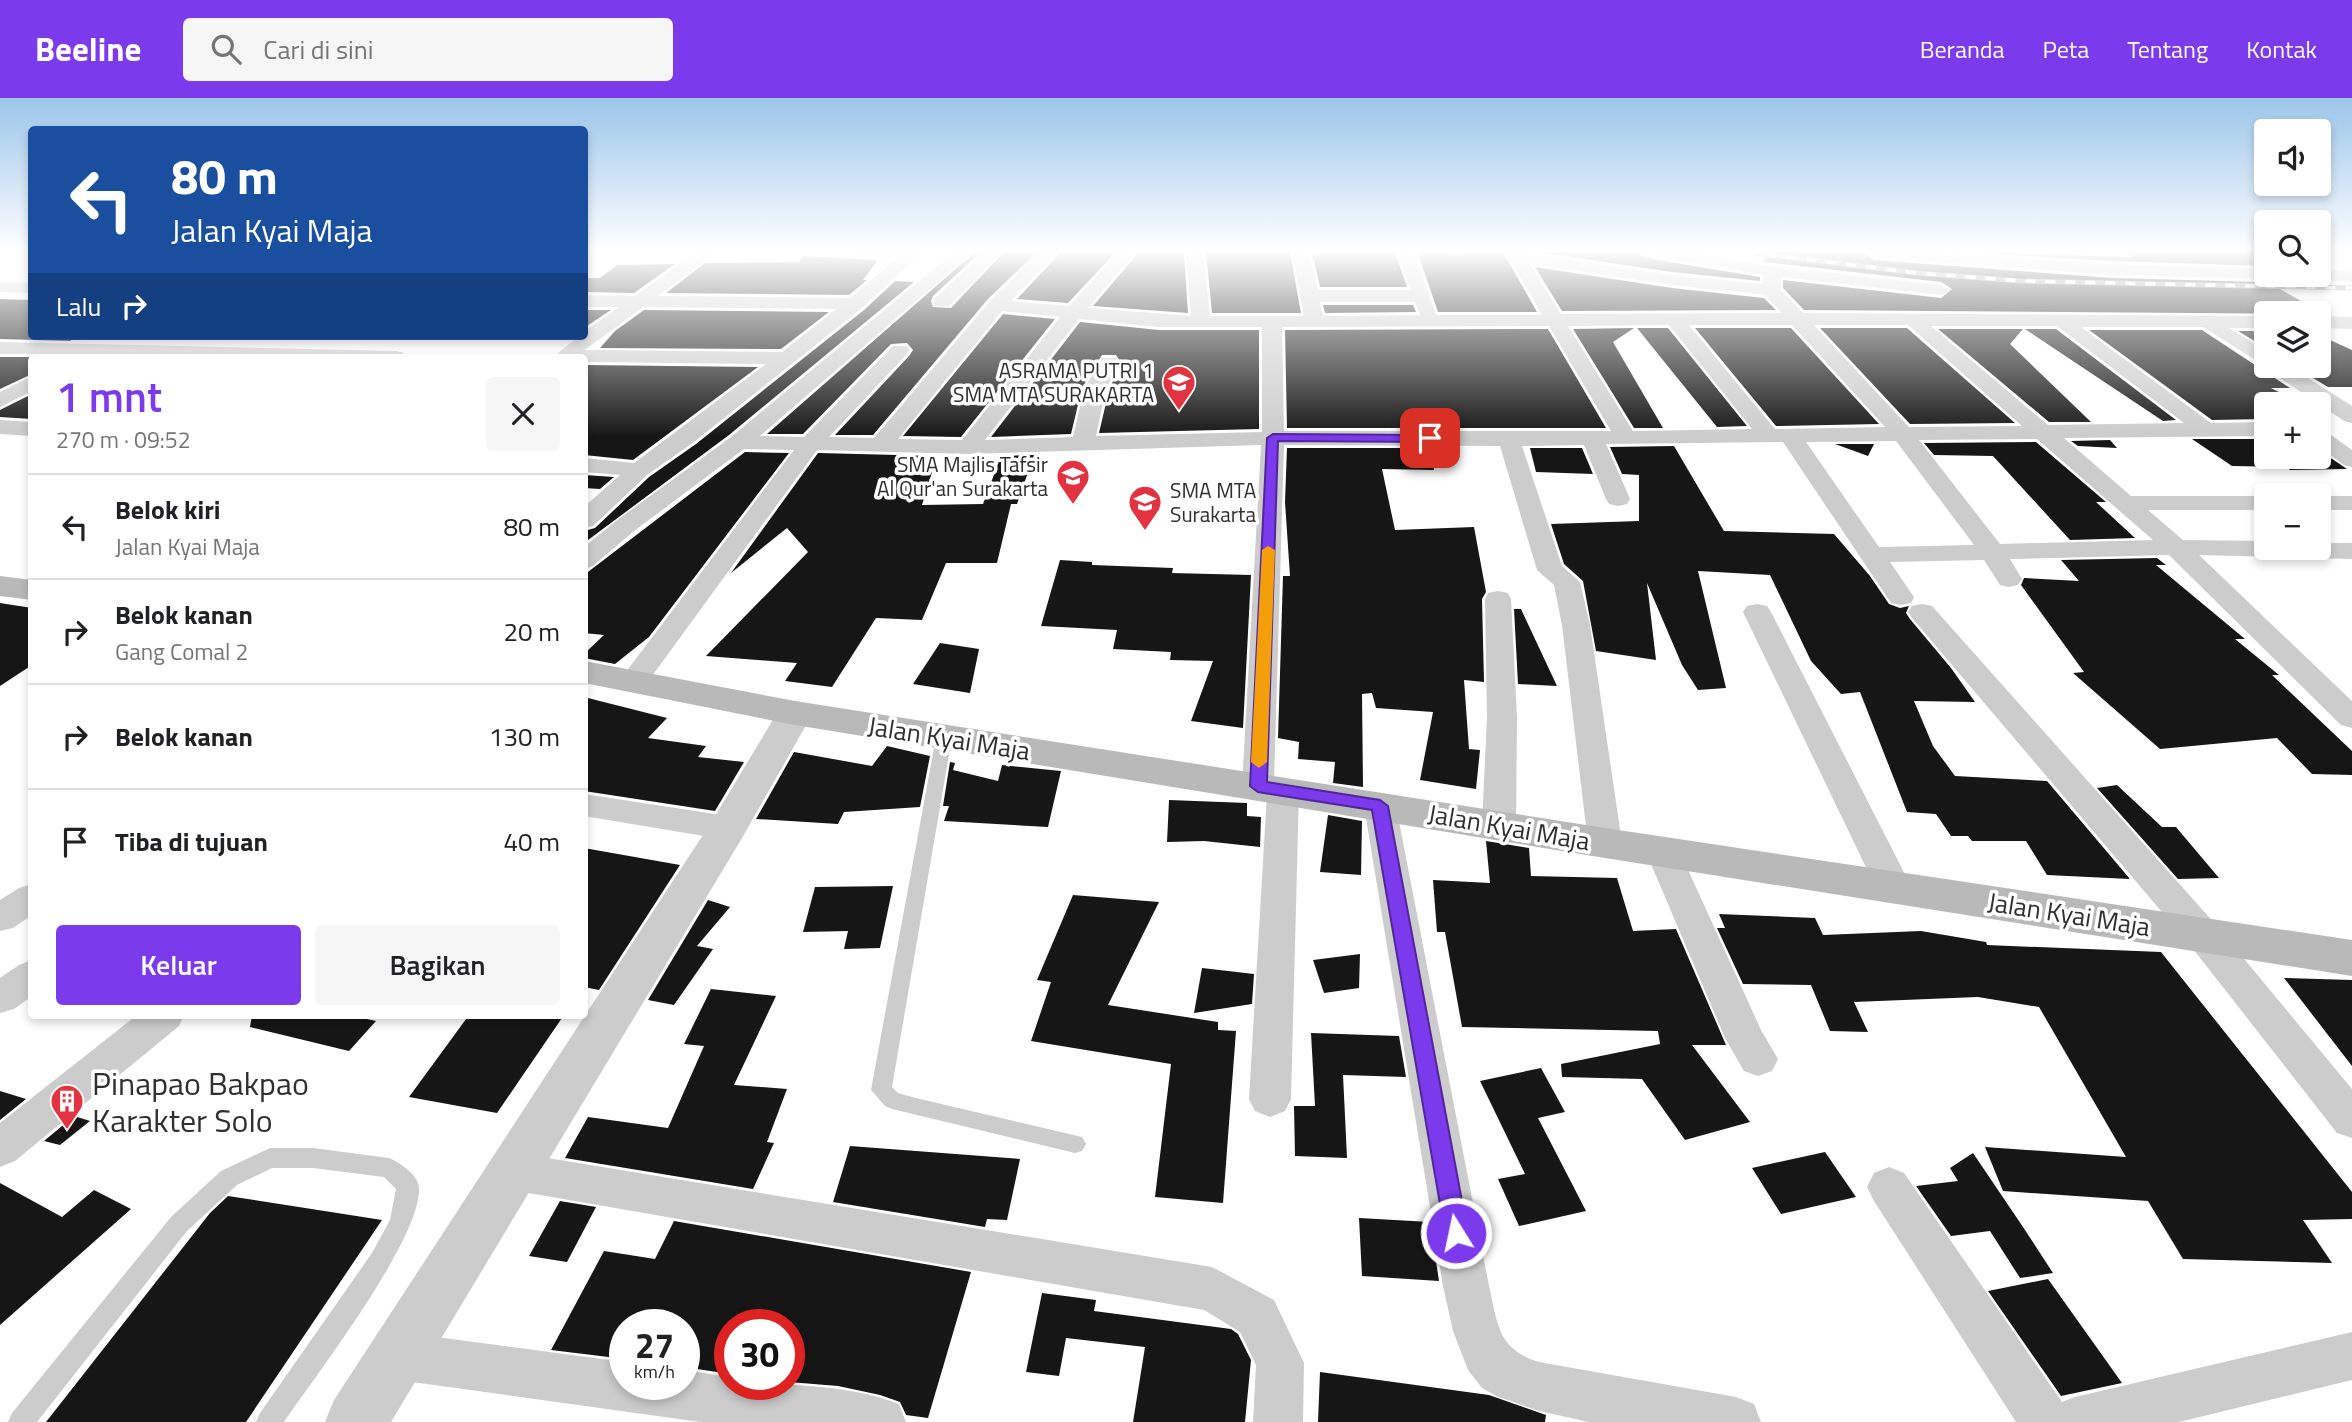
<!DOCTYPE html>
<html lang="id">
<meta charset="utf-8">
<style>
body{margin:0;font-family:"Titillium Web",sans-serif;background:#f6f6f6;color:#202124;height:100vh;display:flex;flex-direction:column;font-size:26px;white-space:nowrap}
*{box-sizing:border-box;margin:0}
p{font-size:23px;color:#757577}
.icon{flex:none;width:38px;height:38px;fill:none;stroke:currentColor;stroke-width:2;stroke-linecap:round;stroke-linejoin:round}
.map{position:relative;flex:1;overflow:hidden}
.side{position:absolute;left:28px;top:256px;width:560px;height:665px;display:flex;flex-direction:column;background:#fff;border-radius:7px;box-shadow:0 4px 10px #0003}
.side>*{flex:none}
.hud{position:absolute;left:28px;top:28px;width:560px;height:214px;border-radius:7px;box-shadow:0 4px 10px #0003;background:#1a4fa0;color:#fff;overflow:hidden}
.tools{position:absolute;left:2254px;top:21px;display:grid;gap:14px}
.tools a{display:grid;place-items:center;width:77px;height:77px;border-radius:7px;background:#fff;box-shadow:0 4px 10px #0003;font-size:35px}
.speed{position:absolute;left:609px;top:1211px;display:flex;gap:14px;font-size:35px;font-weight:700;text-align:center}
.speed>*{display:grid;place-content:center;width:91px;height:91px;border-radius:50%;background:#fff;box-shadow:0 4px 10px #0003;line-height:1}
.speed small{font-size:18px;font-weight:400}
.speed .limit{border:10px solid #d22;background:#fff;color:#111}
.pin{position:absolute;display:grid;place-items:center;width:60px;height:60px;color:#fff;margin:-30px;border-radius:14px;box-shadow:0 4px 10px #0006}
.me{position:absolute;width:77px;margin:-38px;rotate:350deg;stroke-linejoin:round;filter:drop-shadow(0 0 5px #0008)}
.turn{display:flex;align-items:center;gap:24px;height:147px;padding:0 28px;font-size:32px}
.turn .icon{width:91px;height:91px;stroke-width:2.5}
.turn b{display:block;font-size:49px;line-height:60px}
.then{display:flex;align-items:center;height:66px;padding:0 28px;background:#0003;gap:14px;font-size:26px}
.round{display:grid;place-items:center;flex:none;width:74px;height:74px;border-radius:7px;background:#f6f6f6}
.headline{display:flex;align-items:center;justify-content:space-between;height:119px;padding:0 28px}
h1{font-size:42px;font-weight:600;line-height:52px;color:#7c3aed}
.primary-button{display:flex;gap:14px;margin-top:auto;padding:14px 28px}
.primary-button a{flex:1;height:80px;border-radius:7px;background:#7c3aed;color:#fff;font-size:28px;font-weight:600;line-height:80px;text-align:center}
.primary-button a+a{background:#f6f6f6;color:#202124}
ul{padding:0;list-style:none}
li{display:flex;align-items:center;gap:21px;height:105px;padding:0 28px;border-top:2px solid #e0e0e0}
li div{flex:1}
li b{display:block;font-size:26px}
li em{font-style:normal}
header{display:flex;align-items:center;gap:42px;box-sizing:border-box;height:98px;padding:0 35px;background:#7c3aed;color:#fff}
header strong{font-size:33px}
nav{display:flex;gap:38px;margin-inline-start:auto;font-size:24px}
.search{width:490px;height:63px;background:#f6f6f6;display:flex;align-items:center;gap:18px;box-sizing:border-box;padding:0 24px;border-radius:7px;color:#757577;font-size:26px}
.map>svg:first-child{display:block}
.building{fill:#161616}
.lines{fill:none;stroke-linecap:round;stroke-linejoin:round}
.service{fill:#ccc;fill-rule:evenodd}
.minor{fill:#ccc;fill-rule:evenodd}
.tertiary{fill:#ccc;fill-rule:evenodd}
.secondary{fill:#b9b9b9;fill-rule:evenodd}
.rail-casing{stroke:#848484;stroke-width:5}
.rail{stroke:#fff;stroke-width:3.5;stroke-dasharray:10;stroke-linecap:butt}
.route{fill:#7c3aed;stroke:#51269a;stroke-width:2}
.slow{fill:#f59e0b}
.labels{text-anchor:middle;dominant-baseline:central;stroke-width:7;stroke-linejoin:round;paint-order:stroke}
.far-poi-label{font-size:21px;fill:#2f2f2f;stroke:#fff;text-anchor:end}
.street-label{font-size:26px;fill:#2f2f2f;stroke:#fff}
.near-poi-label{font-size:32px;fill:#2f2f2f;stroke:#fff;text-anchor:start}
</style>
<header>
<strong>Beeline</strong>
<div class="search"><svg class="icon" aria-label="search" viewBox="0 0 24 24"><circle cx="10" cy="10" r="6"/><path d="M15 15l6 6"/></svg>Cari di sini</div>
<nav><a>Beranda</a><a>Peta</a><a>Tentang</a><a>Kontak</a></nav>
</header>
<div class="map">
<svg width="2352" height="1324" viewBox="0 0 2352 1324">
<rect width="100%" height="100%" fill="#fff"/>
<path class="building" d="M975 154H981L933 198 931 203 933 209 951 210 1004 154H1037L988 201 873 337H835L909 258 913 252 907 245 891 246 803 336H767Z
M1061 154H1116L1068 205 1017 201Z
M1139 154H1184L1188 215 1093 208Z
M1206 154H1290L1301 215H1212Z
M1312 154H1395L1407 189H1320Z
M1472 154H1503L1537 214H1438L1418 156Z
M1537 154H1631L1658 162 1760 179V183L1672 174Z
M1765 154H1863L1874 162 2113 180 2331 186 2269 185 2324 216 1804 212 1783 190V182L1941 200 1952 191 1941 184 1764 164Z
M1961 154 2132 159 2125 154H2266V168L2113 163Z
M803 158 878 162 863 182H867L849 197 666 195 705 165 798 164Z
M675 166 634 195 584 194V180H600L617 167Z
M1535 169 1672 190 1764 200 1776 212 1562 213Z
M895 183 914 184 729 337 584 445V433L595 430 649 379 696 346 864 212Z
M0 201 32 202V238H78L70 243 0 241Z
M1323 207H1413L1416 214 1325 215Z
M584 212H611L584 230Z
M644 212 829 214 781 251 600 250 615 233Z
M1003 216 1055 221 961 339 903 338Z
M1080 224 1159 232H1259V331L1099 335 1109 292 1121 265 1116 257H1102L1082 290 1071 336 991 339Z
M1634 230 1613 244 1663 330H1634L1573 231Z
M1637 230H1668L1747 328 1717 329Z
M1695 230H1791L1879 326 1776 328Z
M1820 230H1907L2015 325 1910 326Z
M1548 231 1606 330H1287L1285 232Z
M1938 231H2023L2010 246 2091 324H2049Z
M2025 231H2056L2176 322 2163 323Z
M2089 232H2202L2290 290H2271L2302 306H2258L2266 313V321L2212 322Z
M2238 233H2266V250Z
M2319 237 2352 252V289H2328L2293 268H2319Z
M0 259H45H32V276L0 291Z
M584 267H585L758 269 633 362 584 357Z
M32 296V321L0 319V312Z
M2192 341H2266V359H2319V352L2347 371 2290 372 2286 369 2232 368Z
M2110 342 2117 350 2078 348 2071 343Z
M2036 344 2106 404H2096L2135 440 2070 442 1993 358 1934 357 1924 345Z
M1835 346H1874L1868 358Z
M1674 348 1724 433 1834 436 1870 478 1889 506 1900 510 1909 508 1906 515 1910 521 1951 570 1975 604 1914 603 1933 648 1955 678 2047 683 2130 781 2047 777 2026 743H1972L1968 738H1951L1936 716 1907 714 1860 594 1841 596 1811 563 1770 477 1698 473 1726 590 1698 592 1682 567 1647 485 1656 562 1596 553 1583 483 1564 466 1551 426 1639 423V377L1622 376 1610 349Z
M1287 350H1431L1434 372 1382 371 1395 432 1474 429 1486 494 1482 501 1484 584 1464 582 1469 651 1480 652 1476 691 1420 682 1433 614 1376 610 1372 595 1362 596 1363 689 1333 685 1335 664 1298 661 1299 644 1278 640 1283 478H1290L1285 404Z
M1530 350H1582L1593 376 1536 374Z
M745 354 789 355 649 539 615 566 584 560V556L604 537 584 535V477Z
M818 355 937 358 922 407 983 406 1001 358 1034 357 1017 406H1011L997 465H946L922 522 876 520 832 589 785 583 797 565 706 558 808 454 787 430 731 475Z
M584 377 614 379 600 391 584 390Z
M2157 460 2166 467H2156L2245 541H2235L2279 577H2272L2352 653V677L2312 676 2277 640 2160 651 2073 575 2084 574 2021 487 2024 480 2079 483 2061 462Z
M1060 462 1092 464V467L1173 470 1172 475 1251 477 1243 630 1191 623 1213 563 1170 562 1171 554 1113 551 1117 532 1041 528Z
M0 505 32 510V567L0 588Z
M1514 511H1521L1557 588 1518 586Z
M940 545 979 551 970 595 913 586Z
M584 599 667 620 648 640 706 648 698 659 744 664 715 713 584 693Z
M887 648 930 658 920 709 844 714 838 726 756 721 794 654 872 668Z
M950 664 955 665 953 672 998 683 1002 667 1061 673 1048 729 944 723 949 708H943Z
M2117 687 2162 729H2176L2219 780 2178 781 2097 690Z
M1169 702 1247 705V718L1261 719 1260 749 1204 743 1167 744Z
M1328 717 1362 723 1361 777 1320 774Z
M1486 743 1529 750 1531 778 1617 780 1633 833 1676 831 1726 947H1692L1750 1024 1685 1042 1642 981 1562 979 1561 966 1660 946 1658 933 1462 929 1445 834H1437L1433 782 1490 785Z
M584 750 680 767 599 892 584 889Z
M893 788 880 850 844 851 848 833 803 834 815 789Z
M1073 797 1159 804 1108 907 1218 924V932L1236 933 1223 1105 1155 1099 1171 966 1031 943 1051 884 1037 882Z
M708 802 730 809 697 848 713 851 674 907 648 902Z
M1719 816 1815 820 1823 837 1921 833 1986 844 1987 847 2161 854 2352 1094V1121L2303 1122 2332 1165 2183 1161 2148 1103 2003 1093 1985 1049 2126 1059 2039 909 1978 899 1854 904 1868 934 1830 933 1811 887 1743 886 1717 830H1725Z
M1360 856 1359 890 1324 895 1313 862Z
M1202 870 1254 876 1252 906 1194 915Z
M2284 880 2352 882V968Z
M711 891 776 898 734 987 787 991 767 1044 774 1045 753 1091 565 1060 588 1019 668 1030 704 948 684 946Z
M252 917H349L376 923 349 953 250 929Z
M469 917H564L497 1015 409 999Z
M1311 935 1399 938 1406 979 1343 977 1347 1060 1295 1058 1294 1008H1315Z
M1541 970 1565 1014 1538 1020 1586 1113 1519 1128 1498 1081 1525 1076 1480 983Z
M0 993 26 1001 0 1022Z
M74 1018 90 1023 60 1047 44 1043Z
M850 1048 1020 1061 1007 1122 987 1121 985 1129 833 1104Z
M1825 1054 1856 1099 1781 1116 1752 1070Z
M1973 1055 2023 1129 2053 1175 2020 1180 1990 1133 1951 1138 1916 1088 1958 1083 1950 1070Z
M0 1085 62 1119 94 1092 131 1111 0 1227Z
M228 1098 382 1122 246 1324H46L210 1115Z
M560 1103 596 1109 567 1164 529 1158Z
M1359 1120 1430 1124 1439 1183 1362 1178Z
M674 1123 971 1174 928 1320 906 1317 900 1304 880 1297 838 1288 789 1284V1227H730V1276L684 1269V1227H625V1261L551 1252 604 1153 655 1161Z
M2048 1181 2122 1285 2061 1298 1988 1193Z
M1042 1195 1096 1202 1094 1213 1231 1231 1238 1236 1251 1262 1245 1324H1133L1145 1249 1066 1240 1059 1278 1026 1274Z
M1320 1274 1489 1297 1546 1317 1545 1324H1318Z"/>
<g class="lines">
<path class="service" d="M944 634 952 639 892 989 898 995 916 1000 1082 1039 1086 1046 1082 1053 1075 1055 892 1011 885 1008 871 992 936 639Z
M270 1050H313L389 1060C399 1064 418 1077 419 1089 422 1140 316 1277 284 1324H256L260 1315 372 1155 390 1122 396 1091 384 1079 313 1070H272L237 1087 187 1133 37 1324H8L12 1315 171 1119 221 1073Z"/>
<path class="minor" d="M696 154H716L658 198 850 200 898 159H857L851 158 849 154H923L862 210 694 344 647 377 593 428 584 430V409L620 377 584 374V360L634 365 766 266 584 264V259H553L579 238H584V234L619 209H584V197L635 198ZM643 209 836 211 782 254 585 252Z
M954 154H973L760 338 804 339 893 248H907L910 252 907 256 829 339 874 340 990 203 1040 154H1058L1011 203 1069 208 1119 154H1136L1088 210 1191 218 1186 154H1203L1210 218H1304L1292 154H1309L1318 192H1411L1397 154H1414L1436 217H1542L1506 154H1522L1672 177 1762 186 1763 177 1658 159 1649 154H1687L1772 168 1941 187 1950 192 1941 197 1781 179 1780 191 1803 215 2266 218V230H2229L2266 253V268H2289L2352 308V325L2344 323 2268 272 2265 268 2203 229H2081L2211 325 2266 324V338L2064 340 2131 398H2266V412H2148L2183 442 2266 443V450H2319V445H2352V461L2199 457 2352 603V630L2341 627 2169 457 2010 461 2022 481 2018 487 2009 489 2000 487 1984 462 1890 464 1914 499 1911 505 1901 507 1891 505 1783 344 1606 346 1630 401 1627 406 1618 408 1609 406 1606 401 1584 347 1522 348 1562 468 1580 484 1590 527 1622 745 1617 753 1605 757 1593 753 1588 745 1562 527 1554 487 1537 472 1500 348 1284 347 1274 685 1283 682 1294 685 1299 693 1291 1001 1285 1013 1270 1019 1255 1013 1249 1001 1267 696 1258 699 1247 696 1242 688 1261 347 968 356 817 352 644 589 634 592 624 589 619 583 794 352 744 351 634 433 593 468 584 471V449L616 423 731 339ZM1530 166 1672 187 1765 197 1782 215 1561 216ZM1320 204H1415L1420 217 1323 218ZM1002 213 1060 219 962 342 898 341ZM1079 221 1159 229H1262V334L1096 338 1106 291 1119 264 1116 260H1102L1084 291 1073 339 985 342ZM1669 227 1752 331 1633 333 1568 228ZM1689 227H1792L1885 329 1775 331ZM1814 227H1908L2022 328 1909 329ZM1549 228 1611 333H1284L1282 229ZM1931 228H2057L2184 325 2048 327ZM2037 341 2153 442 2000 446 1919 342ZM1896 343 1974 447 1879 449 1806 344Z
M984 154H1002L949 208H935L933 204 935 200Z
M1865 154H1926L2113 166 2266 171V177H2319V172L2352 173V183L2113 177 1874 159Z
M0 184 32 185V195L0 194Z
M2319 218 2352 219V231L2319 230Z
M0 244 397 253 404 255 407 259 0 256Z
M32 278V293L0 309V294Z
M0 322 32 324V338L0 336Z
M2319 332 2327 334 2352 352V369L2344 367 2319 349Z
M2319 398H2352V412H2319Z
M1498 493 1508 495 1511 501 1517 619 1516 726 1511 734 1499 738 1487 734 1482 726 1487 619 1485 501 1488 495Z
M1757 506 1767 508 1771 514 1911 788 1905 797 1893 801 1881 797 1875 788 1743 514 1747 508Z
M1922 506 1932 508 2216 827 2352 991V1040L2337 1035 2190 847 1912 520 1908 514 1912 508Z
M584 696 728 718 740 722 745 730 740 738 728 742 584 718Z
M1380 697 1392 700 1396 708 1489 1188C1498 1226 1497 1251 1539 1264L1736 1299 1754 1306 1761 1324H1589L1539 1313 1496 1298 1482 1290 1468 1272 1453 1233 1443 1188 1364 708 1368 700Z
M1662 740 1674 743 1679 752 1761 932 1778 961 1772 973 1758 978 1744 973 1725 940 1645 752 1650 743Z
M32 786V817L13 830 0 833V802L19 790Z
M32 862V898L14 911 0 915V880L19 867Z
M137 917H184L179 928 15 1063 0 1069V1025Z
M511 1054 1212 1169 1274 1202 1304 1265 1303 1324H1253L1256 1267 1240 1234 1204 1212 511 1092 496 1087 489 1073 496 1059Z
M1889 1069 1904 1075 2062 1304 2075 1299 2352 1234V1282L2179 1324H2016L1874 1103 1867 1089 1874 1075Z
M398 1234 625 1264V1286H684V1272L730 1279V1286C783 1286 850 1286 899 1306L906 1324H700L398 1282 381 1275 374 1258 381 1241Z"/>
<path class="tertiary" d="M795 603 808 607 813 615 742 740 391 1324H325L334 1302 714 720 777 615 782 607Z"/>
<path class="secondary" d="M0 478 32 482V502L0 498Z
M584 563 795 603 1605 730 2352 842V878L1605 760 795 627 584 585Z"/>
<defs>
<path id="rail" d="M1747 154 1917 175 2021 183 2352 190"/>
</defs>
<use href="#rail" class="rail-casing"/>
<use href="#rail" class="rail"/>
</g>
<linearGradient id="sky" x2="0" y2="1"><stop stop-color="#9bc5ea"/><stop offset="0.45" stop-color="#fff"/><stop offset="1" stop-color="#fff" stop-opacity="0"/></linearGradient>
<rect width="2352" height="339" fill="url(#sky)"/>
<path class="route" d="M1273 336 1430 337 1436 340 1430 344 1278 343 1267 684 1380 702 1388 708 1468 1135 1464 1142 1456 1145 1448 1142 1445 1135 1372 712 1258 694 1250 688 1267 340Z"/>
<path class="slow" d="M1268 448 1275 452 1267 664 1259 670 1251 664 1262 452Z"/>
<defs>
<symbol id="school-pin" viewBox="-11 -11 22 30"><path d="M0 17L-7.5 6A9.5 9.5 0 1 1 7.5 6Z" fill="#e43340" stroke="#fff"/><path d="M0-5L7-2L0 1L-7-2ZM-4 1L0 2.5L4 1V4Q0 6-4 4Z" fill="#fff"/></symbol>
<symbol id="building-pin" viewBox="-11 -11 22 30"><path d="M0 17L-7.5 6A9.5 9.5 0 1 1 7.5 6Z" fill="#e43340" stroke="#fff"/><path d="M-4-6H4V6H1V3H-1V6H-4ZM-2.5-4.3h1.7v1.8h-1.7ZM.8-4.3h1.7v1.8H.8ZM-2.5-1h1.7V.8h-1.7ZM.8-1h1.7V.8H.8Z" fill="#fff"/></symbol>
</defs>
<g fill-rule="evenodd">
<use href="#school-pin" x="1160" y="265" width="38" height="52"/>
<use href="#school-pin" x="1054" y="359" width="38" height="52"/>
<use href="#school-pin" x="1126" y="385" width="38" height="52"/>
<use href="#building-pin" x="48" y="984" width="38" height="52"/>
</g>
<g class="labels">
<g class="far-poi-label">
<text x="1154" y="272">ASRAMA PUTRI 1<tspan x="1154" dy="24">SMA MTA SURAKARTA</tspan></text>
<text x="1048" y="366">SMA Majlis Tafsir<tspan x="1048" dy="24">Al Qur'an Surakarta</tspan></text>
<text x="1170" y="392" text-anchor="start">SMA MTA<tspan x="1170" dy="24">Surakarta</tspan></text>
</g>
<g class="street-label">
<text transform="translate(949 640) rotate(9)">Jalan Kyai Maja</text>
<text transform="translate(1509 729) rotate(10)">Jalan Kyai Maja</text>
<text transform="translate(2069 816) rotate(9)">Jalan Kyai Maja</text>
</g>
<g class="near-poi-label">
<text x="92" y="985">Pinapao Bakpao<tspan x="92" dy="37">Karakter Solo</tspan></text>
</g>
</g>
</svg>
<div class="tools">
<a><svg class="icon" aria-label="sound" viewBox="0 0 24 24"><path d="M4 9h4l5-4v14l-5-4H4zM17 9q2 3 0 6"/></svg></a>
<a><svg class="icon" aria-label="search" viewBox="0 0 24 24"><circle cx="10" cy="10" r="6"/><path d="M15 15l6 6"/></svg></a>
<a><svg class="icon" aria-label="layers" viewBox="0 0 24 24"><path d="M12 4l9 5-9 5-9-5zM3 14l9 5 9-5"/></svg></a>
<a>+</a>
<a>−</a>
</div>
<div class="speed"><div>27<small>km/h</small></div><div class="limit">30</div></div>
<div class="pin" style="left:1430px;top:340px;background:#d93025"><svg class="icon" aria-label="arrive" viewBox="0 0 24 24"><path d="M6 21V4h12l-3 4 3 4H6"/></svg></div>
<svg class="me" style="left:1456px;top:1135px" viewBox="-20 -20 40 40"><circle r="17" fill="#7c3aed" stroke="#fff" stroke-width="3"/><path d="M0-11L8 9 0 5-8 9z" fill="#fff"/></svg>
<div class="hud">
<div class="turn"><svg class="icon" aria-label="left" viewBox="0 0 24 24"><path d="M17 20v-9H6M10 6l-5 5 5 5"/></svg><div><b>80 m</b>Jalan Kyai Maja</div></div>
<div class="then">Lalu<svg class="icon" aria-label="right" viewBox="0 0 24 24"><path d="M7 20v-9h11M14 6l5 5-5 5"/></svg></div>
</div>
<section class="side">
<div class="headline"><div><h1>1 mnt</h1><p>270 m · 09:52</p></div><a class="round"><svg class="icon" aria-label="close" viewBox="0 0 24 24"><path d="M6 6l12 12M18 6L6 18"/></svg></a></div>
<ul>
<li><svg class="icon" aria-label="left" viewBox="0 0 24 24"><path d="M17 20v-9H6M10 6l-5 5 5 5"/></svg><div><b>Belok kiri</b><p>Jalan Kyai Maja</p></div><em>80 m</em></li>
<li><svg class="icon" aria-label="right" viewBox="0 0 24 24"><path d="M7 20v-9h11M14 6l5 5-5 5"/></svg><div><b>Belok kanan</b><p>Gang Comal 2</p></div><em>20 m</em></li>
<li><svg class="icon" aria-label="right" viewBox="0 0 24 24"><path d="M7 20v-9h11M14 6l5 5-5 5"/></svg><div><b>Belok kanan</b></div><em>130 m</em></li>
<li><svg class="icon" aria-label="arrive" viewBox="0 0 24 24"><path d="M6 21V4h12l-3 4 3 4H6"/></svg><div><b>Tiba di tujuan</b></div><em>40 m</em></li>
</ul>
<div class="primary-button"><a>Keluar</a><a>Bagikan</a></div>
</section>
</div>
